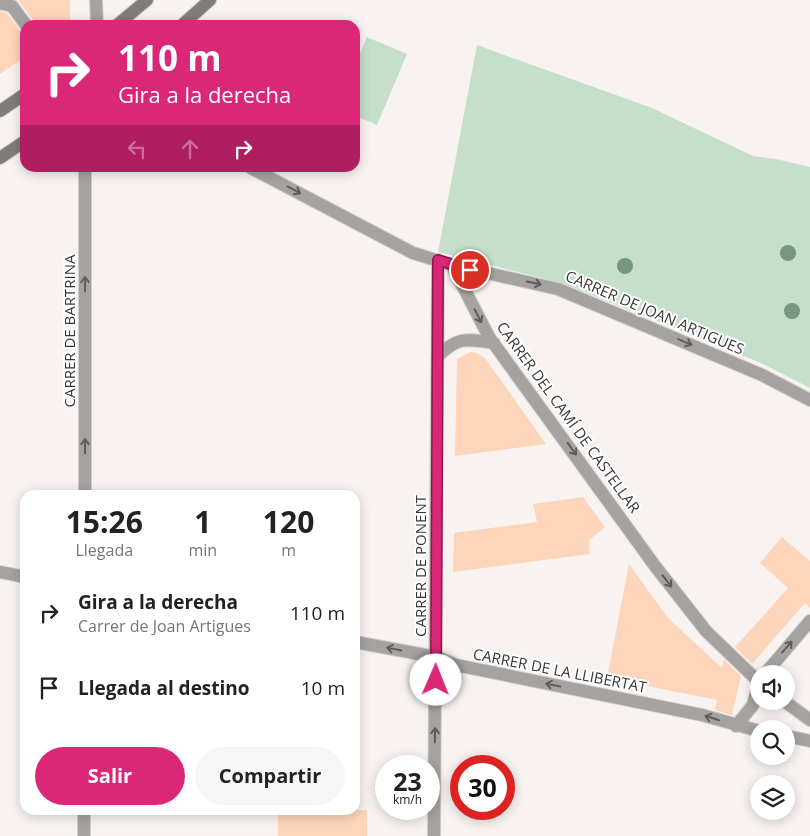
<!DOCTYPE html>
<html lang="es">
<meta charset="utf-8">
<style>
body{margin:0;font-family:"Open Sans",sans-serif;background:#f6f6f6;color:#222;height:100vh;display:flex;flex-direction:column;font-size:19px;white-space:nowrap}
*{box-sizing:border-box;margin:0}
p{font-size:16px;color:#767676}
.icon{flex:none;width:28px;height:28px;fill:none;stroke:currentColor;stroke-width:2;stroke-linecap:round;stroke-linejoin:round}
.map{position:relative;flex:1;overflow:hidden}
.drawer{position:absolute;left:20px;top:490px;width:340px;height:325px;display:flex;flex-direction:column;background:#fff;border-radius:15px;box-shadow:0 2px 12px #0003}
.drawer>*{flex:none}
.banner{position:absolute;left:20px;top:20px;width:340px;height:152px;border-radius:15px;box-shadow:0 2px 12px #0003;background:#db2777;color:#fff;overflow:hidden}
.buttons{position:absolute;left:750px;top:665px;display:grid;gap:10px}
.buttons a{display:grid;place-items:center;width:45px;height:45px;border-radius:50%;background:#fff;box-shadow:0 2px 12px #0003;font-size:25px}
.speed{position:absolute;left:375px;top:755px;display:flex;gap:10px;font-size:25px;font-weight:700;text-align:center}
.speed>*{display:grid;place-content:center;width:65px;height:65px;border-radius:50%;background:#fff;box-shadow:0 2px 12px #0003;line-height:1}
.speed small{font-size:12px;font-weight:400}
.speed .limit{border:8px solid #d22;background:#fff;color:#111}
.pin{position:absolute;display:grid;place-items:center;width:42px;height:42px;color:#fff;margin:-21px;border:2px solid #fff;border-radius:50%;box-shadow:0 1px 5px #0007}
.me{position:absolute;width:55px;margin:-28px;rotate:1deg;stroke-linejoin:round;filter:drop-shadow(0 0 4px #0008)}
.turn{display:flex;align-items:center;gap:18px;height:105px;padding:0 15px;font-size:22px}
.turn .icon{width:65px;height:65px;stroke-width:2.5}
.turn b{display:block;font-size:35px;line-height:42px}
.lanes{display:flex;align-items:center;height:48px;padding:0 15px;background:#0003;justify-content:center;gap:25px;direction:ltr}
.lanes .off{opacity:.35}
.eta{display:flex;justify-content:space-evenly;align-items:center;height:85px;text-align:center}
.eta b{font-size:30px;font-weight:700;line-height:35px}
.primary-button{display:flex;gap:10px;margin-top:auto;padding:10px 15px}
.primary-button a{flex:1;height:58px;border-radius:30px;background:#db2777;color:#fff;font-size:20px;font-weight:700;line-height:58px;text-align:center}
.primary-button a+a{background:#f6f6f6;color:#222}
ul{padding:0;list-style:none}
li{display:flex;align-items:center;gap:15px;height:75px;padding:0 15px}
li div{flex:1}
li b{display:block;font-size:19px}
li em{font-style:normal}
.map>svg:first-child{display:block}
.green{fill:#c5dfcb}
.building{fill:#fdd5ba}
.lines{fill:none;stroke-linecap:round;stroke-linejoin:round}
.street-casing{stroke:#d2cdcb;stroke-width:14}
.secondary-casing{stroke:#d2cdcb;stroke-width:14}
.street{stroke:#a5a3a2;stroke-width:12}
.secondary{stroke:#807c7b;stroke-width:12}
.tree{fill:#779781}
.oneway{stroke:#5f5d5c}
.route-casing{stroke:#8e194d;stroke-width:12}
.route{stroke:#db2777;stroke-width:9}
.labels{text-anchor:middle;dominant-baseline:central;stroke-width:4;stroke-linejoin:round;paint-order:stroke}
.street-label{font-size:15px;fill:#393736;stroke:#fff}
</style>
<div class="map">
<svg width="810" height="836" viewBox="0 0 810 836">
<rect width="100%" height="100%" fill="#f8f3f0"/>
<path class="green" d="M367 37 407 54 377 125 355 116V65Z
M477 45 652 108 753 156 776 159 810 167V388L761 363 562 283 438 252Z"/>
<path class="building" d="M18 0H70V25H37Z
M0 11 7 13 23 35 25 57 0 74Z
M471 352 477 353 485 358 546 444 455 456 457 359Z
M583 497 605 527 589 540 590 554 453 572 454 533 537 522 533 504Z
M782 537 810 561V608L805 603 752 664 735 647 788 588 760 563Z
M629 564 668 618 722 668 724 660 741 676 732 715 715 710 717 700 607 678Z
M278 810H367V836H278Z"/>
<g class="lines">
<defs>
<path id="street" d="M96 0 97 25
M0 3 12 6 26 25
M85 168V495
M251 168 413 253 452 265 489 337 655 566 706 631 759 682
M452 265 558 289 762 375 810 400
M437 357C458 336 466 339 494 343
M0 572 25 577
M355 642 436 657 456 665 702 715 759 731
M765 674 810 621
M784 701 810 720
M736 726 753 705 759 681
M786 736 810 741
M84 836V810
M434 836 438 260"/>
<path id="secondary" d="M117 25 147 0
M182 25 210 0
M0 111 25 94
M0 158 25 141"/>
</defs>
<use href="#street" class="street-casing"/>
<use href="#secondary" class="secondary-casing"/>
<use href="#street" class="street"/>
<use href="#secondary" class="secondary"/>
</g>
<g class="tree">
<circle cx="788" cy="253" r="8"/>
<circle cx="625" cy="266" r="8"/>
<circle cx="792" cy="311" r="8"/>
</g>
<defs><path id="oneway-shaft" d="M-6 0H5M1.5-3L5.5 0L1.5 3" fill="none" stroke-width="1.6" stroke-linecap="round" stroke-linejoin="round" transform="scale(1.25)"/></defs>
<g class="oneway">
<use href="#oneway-shaft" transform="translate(294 190) rotate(28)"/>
<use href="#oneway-shaft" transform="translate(534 283) rotate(12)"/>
<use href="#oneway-shaft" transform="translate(85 284) rotate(-90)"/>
<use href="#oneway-shaft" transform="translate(478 316) rotate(63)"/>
<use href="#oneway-shaft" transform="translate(685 342) rotate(23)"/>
<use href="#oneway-shaft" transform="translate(85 446) rotate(-90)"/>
<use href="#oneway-shaft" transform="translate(572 449) rotate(54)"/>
<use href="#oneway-shaft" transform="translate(667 581) rotate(52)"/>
<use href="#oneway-shaft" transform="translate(787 647) rotate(-49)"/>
<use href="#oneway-shaft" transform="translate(394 649) rotate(-169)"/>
<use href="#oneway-shaft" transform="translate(553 685) rotate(-169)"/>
<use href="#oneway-shaft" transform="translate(712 718) rotate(-162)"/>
<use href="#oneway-shaft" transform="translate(435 735) rotate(-89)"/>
</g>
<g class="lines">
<defs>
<path id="route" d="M436 680 438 260 470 270"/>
</defs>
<use href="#route" class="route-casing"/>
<use href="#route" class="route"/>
</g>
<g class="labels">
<g class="street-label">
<text transform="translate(655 312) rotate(23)">CARRER DE JOAN ARTIGUES</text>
<text transform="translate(69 331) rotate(-90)">CARRER DE BARTRINA</text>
<text transform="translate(569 417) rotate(54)">CARRER DEL CAMÍ DE CASTELLAR</text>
<text transform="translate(420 566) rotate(-90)">CARRER DE PONENT</text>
<text transform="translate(560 670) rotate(11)">CARRER DE LA LLIBERTAT</text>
</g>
</g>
</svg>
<div class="buttons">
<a><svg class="icon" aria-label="sound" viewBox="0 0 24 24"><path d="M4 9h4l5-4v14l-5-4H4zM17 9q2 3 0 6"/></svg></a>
<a><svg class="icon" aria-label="search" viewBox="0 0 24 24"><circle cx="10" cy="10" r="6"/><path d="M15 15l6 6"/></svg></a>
<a><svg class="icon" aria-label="layers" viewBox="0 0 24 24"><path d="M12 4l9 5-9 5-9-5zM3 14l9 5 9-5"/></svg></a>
</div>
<div class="speed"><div>23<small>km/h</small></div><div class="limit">30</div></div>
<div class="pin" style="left:470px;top:270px;background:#d93025"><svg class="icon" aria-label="arrive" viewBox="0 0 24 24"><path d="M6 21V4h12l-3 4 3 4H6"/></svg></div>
<svg class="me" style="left:436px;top:680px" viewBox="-20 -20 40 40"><circle r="19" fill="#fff"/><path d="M0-13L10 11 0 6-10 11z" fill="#db2777"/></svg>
<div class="banner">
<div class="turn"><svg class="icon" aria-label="right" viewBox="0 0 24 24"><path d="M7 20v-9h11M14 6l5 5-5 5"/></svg><div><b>110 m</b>Gira a la derecha</div></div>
<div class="lanes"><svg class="icon off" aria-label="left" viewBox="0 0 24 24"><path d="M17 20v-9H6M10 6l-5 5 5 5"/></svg><svg class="icon off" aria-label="ahead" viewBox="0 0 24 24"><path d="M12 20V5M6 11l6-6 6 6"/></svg><svg class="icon" aria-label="right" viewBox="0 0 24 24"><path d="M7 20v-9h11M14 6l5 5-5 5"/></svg></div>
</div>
<section class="drawer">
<div class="eta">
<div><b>15:26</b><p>Llegada</p></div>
<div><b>1</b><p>min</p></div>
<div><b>120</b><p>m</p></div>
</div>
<ul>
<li><svg class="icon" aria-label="right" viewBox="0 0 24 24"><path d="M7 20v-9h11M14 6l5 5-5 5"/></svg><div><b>Gira a la derecha</b><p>Carrer de Joan Artigues</p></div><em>110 m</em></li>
<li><svg class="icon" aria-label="arrive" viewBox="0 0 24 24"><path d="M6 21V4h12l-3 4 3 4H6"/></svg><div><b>Llegada al destino</b></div><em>10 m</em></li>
</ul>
<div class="primary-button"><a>Salir</a><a>Compartir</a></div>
</section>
</div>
